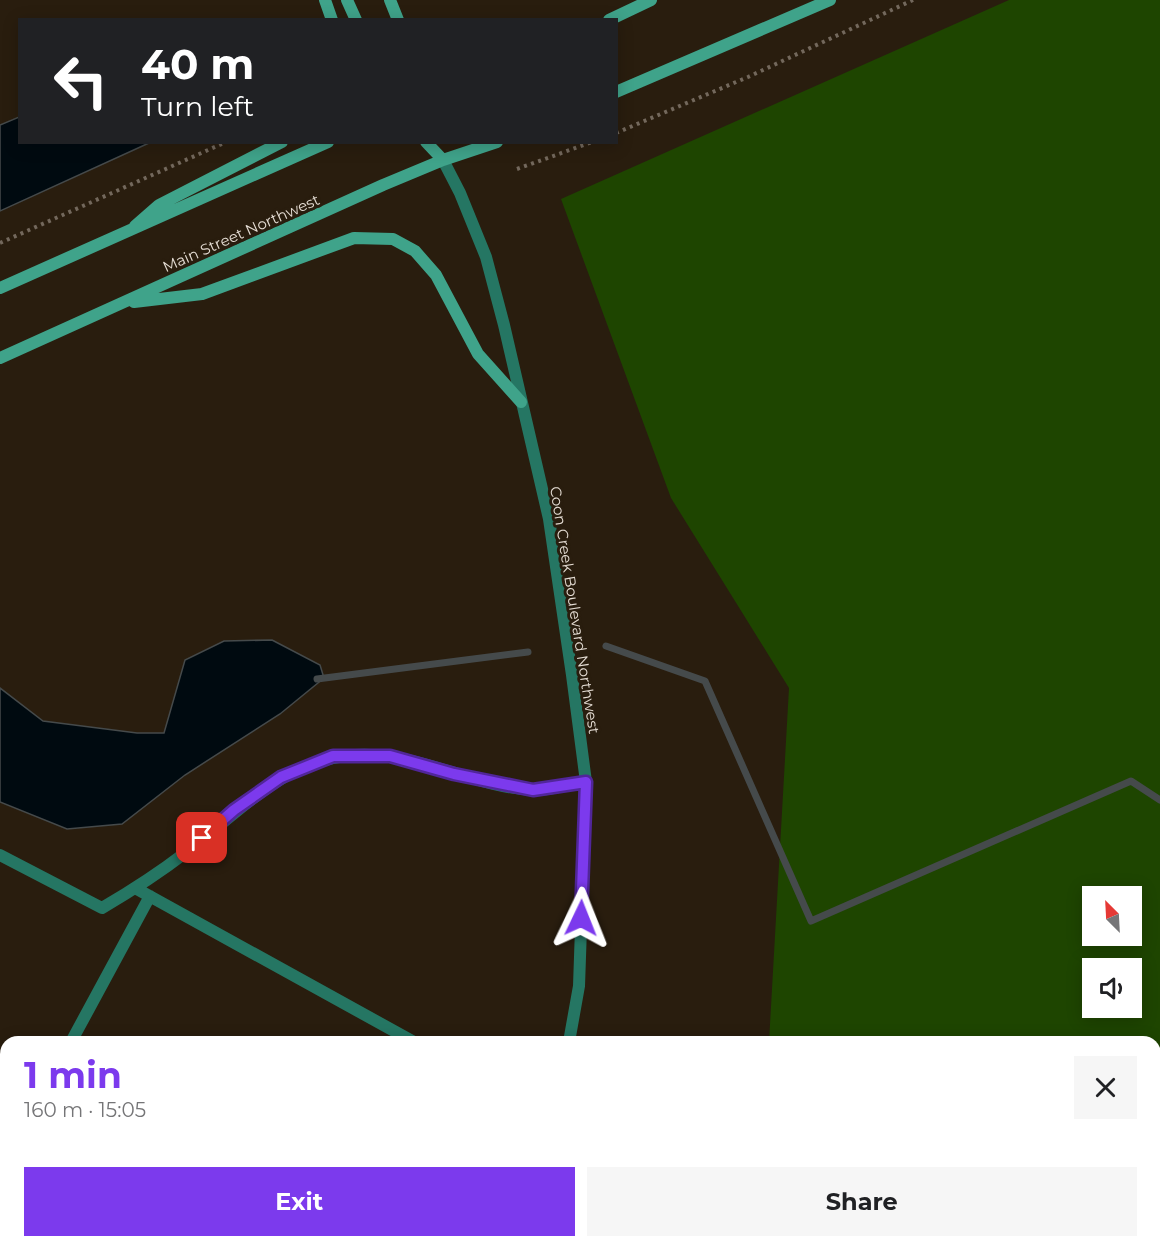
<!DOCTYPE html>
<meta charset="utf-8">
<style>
body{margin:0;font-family:Montserrat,sans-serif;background:#f6f6f6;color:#202124;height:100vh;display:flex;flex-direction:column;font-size:22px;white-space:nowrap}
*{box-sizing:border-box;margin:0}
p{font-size:20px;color:#757577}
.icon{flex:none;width:33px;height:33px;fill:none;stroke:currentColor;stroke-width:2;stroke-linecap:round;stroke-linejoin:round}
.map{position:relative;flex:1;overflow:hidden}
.drawer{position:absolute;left:0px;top:1036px;width:1161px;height:212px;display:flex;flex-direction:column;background:#fff;border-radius:18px 18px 0 0;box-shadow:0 3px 15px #0003}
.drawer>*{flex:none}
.hud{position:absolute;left:18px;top:18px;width:600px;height:126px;border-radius:0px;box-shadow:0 3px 15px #0003;background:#202124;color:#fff;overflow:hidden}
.needle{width:39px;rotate:336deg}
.buttons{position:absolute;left:1082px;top:886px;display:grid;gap:12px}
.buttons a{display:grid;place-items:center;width:60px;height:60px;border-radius:0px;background:#fff;box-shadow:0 3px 15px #0003;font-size:30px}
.pin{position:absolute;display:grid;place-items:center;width:51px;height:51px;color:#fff;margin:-26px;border-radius:12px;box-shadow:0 3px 9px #0006}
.me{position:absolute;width:66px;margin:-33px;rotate:2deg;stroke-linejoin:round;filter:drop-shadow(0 0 4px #0008)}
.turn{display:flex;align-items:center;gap:21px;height:126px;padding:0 24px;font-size:27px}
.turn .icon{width:78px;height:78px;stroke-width:2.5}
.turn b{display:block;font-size:42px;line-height:51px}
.round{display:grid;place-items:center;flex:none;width:63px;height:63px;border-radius:0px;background:#f6f6f6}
.summary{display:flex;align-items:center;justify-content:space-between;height:102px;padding:0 24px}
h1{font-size:36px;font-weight:700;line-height:45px;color:#7c3aed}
.primary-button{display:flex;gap:12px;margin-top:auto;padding:12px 24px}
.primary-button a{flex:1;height:69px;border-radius:0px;background:#7c3aed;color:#fff;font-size:24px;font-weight:700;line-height:69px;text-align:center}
.primary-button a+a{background:#f6f6f6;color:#202124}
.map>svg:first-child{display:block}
.green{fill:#1e4500;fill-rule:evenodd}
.water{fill:#000a10;stroke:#454a4b;stroke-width:1.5}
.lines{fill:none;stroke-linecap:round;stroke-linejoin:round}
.stream{stroke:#454a4b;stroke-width:7}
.building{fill:#501a5f;stroke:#776a7b;stroke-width:1.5}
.path{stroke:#73685c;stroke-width:4;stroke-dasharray:3 4.5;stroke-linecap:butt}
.lane{stroke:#257663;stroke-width:12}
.street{stroke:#257663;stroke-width:12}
.secondary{stroke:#3fa38a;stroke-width:12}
.route-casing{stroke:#51269a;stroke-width:15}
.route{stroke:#7c3aed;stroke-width:10}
.labels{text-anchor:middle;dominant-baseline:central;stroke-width:6;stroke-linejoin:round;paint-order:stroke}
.street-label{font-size:15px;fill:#e6ded5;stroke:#291d0e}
</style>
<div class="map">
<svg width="1160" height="1247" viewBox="0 0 1160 1247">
<rect width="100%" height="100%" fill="#291d0e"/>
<path class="green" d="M1009 0H1160V1247H651L656 1242H1155V1042H769L789 688 671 498 561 199ZM1092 897H1131V936H1092ZM1092 969H1131V1008H1092Z"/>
<path class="water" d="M19 117 20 142 149 143 0 211V125Z
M272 640 320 665 324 678 280 714 185 775 122 824 67 829 0 802V688L43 721 137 733H164L185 660 224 641Z"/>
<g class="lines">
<path class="stream" d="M606 646 705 681 811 921 1131 781 1160 800
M317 679 528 652"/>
</g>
<path class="building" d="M6 1237V1242H340L338 1247H1Z"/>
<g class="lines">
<path class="path" d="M616 133 748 77 913 0
M517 169 592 142
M0 243 226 142"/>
<path class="lane" d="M0 855 102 908C131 891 159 873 185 853 250 804 299 742 391 757 438 764 484 787 532 790 549 791 569 784 586 782
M135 888 414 1042
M71 1042 150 896
M0 1173 6 1162
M363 1247 366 1242"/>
<path class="street" d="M443 160 460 193 486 257 504 325 549 519 572 675 586 782 579 986 569 1042"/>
<path class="secondary" d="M325 0 332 20
M347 0 356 20
M390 0 398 20
M609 20 651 0
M616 92 830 0
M426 142 443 160
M135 226 159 205 282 142
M0 288 328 142
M134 302 202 294 354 238 393 239 415 251 436 275 478 354 521 402
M0 358 383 185 443 160 497 142"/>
</g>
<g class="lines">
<defs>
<path id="route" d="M202 838 234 810 281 777 333 756H390L454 774 533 790 586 782 581 918"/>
</defs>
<use href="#route" class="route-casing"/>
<use href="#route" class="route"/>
</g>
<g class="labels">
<g class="street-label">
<text transform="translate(241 233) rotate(-24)">Main Street Northwest</text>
<text transform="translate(575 610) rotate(81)">Coon Creek Boulevard Northwest</text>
</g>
</g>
</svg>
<div class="buttons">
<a><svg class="needle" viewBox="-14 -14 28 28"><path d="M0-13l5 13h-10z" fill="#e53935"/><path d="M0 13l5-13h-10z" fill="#757577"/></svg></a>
<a><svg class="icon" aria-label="sound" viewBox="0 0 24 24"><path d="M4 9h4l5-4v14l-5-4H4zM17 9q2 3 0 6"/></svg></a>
</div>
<div class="pin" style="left:202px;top:838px;background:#d93025"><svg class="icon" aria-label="arrive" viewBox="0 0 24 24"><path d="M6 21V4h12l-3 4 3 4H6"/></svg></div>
<svg class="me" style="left:581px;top:918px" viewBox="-20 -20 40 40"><path d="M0-17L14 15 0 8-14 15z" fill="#7c3aed" stroke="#fff" stroke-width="4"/></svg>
<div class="hud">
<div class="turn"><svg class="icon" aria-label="left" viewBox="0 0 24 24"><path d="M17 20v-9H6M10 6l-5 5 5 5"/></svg><div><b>40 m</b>Turn left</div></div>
</div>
<section class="drawer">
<div class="summary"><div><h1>1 min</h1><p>160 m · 15:05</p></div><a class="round"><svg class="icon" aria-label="close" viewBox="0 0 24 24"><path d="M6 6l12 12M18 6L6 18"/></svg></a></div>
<div class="primary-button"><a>Exit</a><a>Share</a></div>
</section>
</div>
